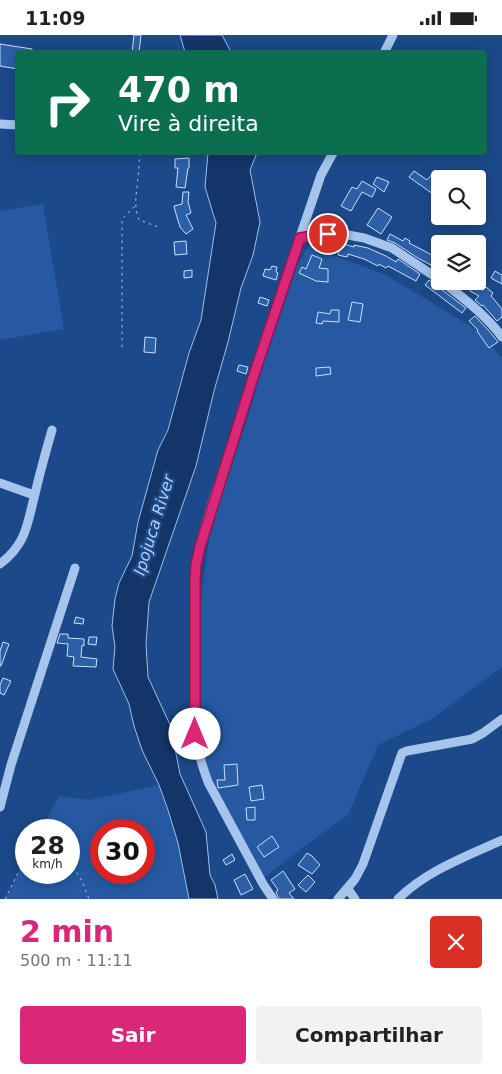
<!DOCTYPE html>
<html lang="pt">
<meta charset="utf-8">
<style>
body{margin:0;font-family:"DejaVu Sans",sans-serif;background:#f2f2f2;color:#202124;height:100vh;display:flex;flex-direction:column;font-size:19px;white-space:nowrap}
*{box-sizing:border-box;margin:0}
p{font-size:16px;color:#757577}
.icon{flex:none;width:28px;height:28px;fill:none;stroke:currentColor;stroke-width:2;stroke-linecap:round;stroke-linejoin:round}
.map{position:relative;height:864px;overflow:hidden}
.panel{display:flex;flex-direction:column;background:#fff;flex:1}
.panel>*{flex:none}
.guide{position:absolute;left:15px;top:15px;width:472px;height:105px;border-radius:5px;box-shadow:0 2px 12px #0003;background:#0b6e4f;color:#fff;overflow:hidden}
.tools{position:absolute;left:431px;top:135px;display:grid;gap:10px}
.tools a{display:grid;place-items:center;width:55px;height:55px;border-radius:5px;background:#fff;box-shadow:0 2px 12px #0003;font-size:25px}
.speed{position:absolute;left:15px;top:784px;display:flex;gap:10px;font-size:25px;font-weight:700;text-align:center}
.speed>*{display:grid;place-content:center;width:65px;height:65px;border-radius:50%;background:#fff;box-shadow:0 2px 12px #0003;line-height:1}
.speed small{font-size:12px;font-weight:400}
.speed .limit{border:8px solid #d22;background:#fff;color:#111}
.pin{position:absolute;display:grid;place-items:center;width:42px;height:42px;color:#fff;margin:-21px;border:2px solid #fff;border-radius:50%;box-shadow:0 1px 5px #0007}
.me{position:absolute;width:55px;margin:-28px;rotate:0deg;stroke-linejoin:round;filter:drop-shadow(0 0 4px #0008)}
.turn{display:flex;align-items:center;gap:18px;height:105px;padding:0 20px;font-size:22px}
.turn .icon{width:65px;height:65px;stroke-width:2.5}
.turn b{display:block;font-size:35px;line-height:42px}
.round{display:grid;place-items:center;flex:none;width:52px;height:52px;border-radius:5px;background:#f2f2f2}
.head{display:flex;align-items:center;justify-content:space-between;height:85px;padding:0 20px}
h1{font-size:30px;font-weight:700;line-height:38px;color:#db2777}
.cta{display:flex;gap:10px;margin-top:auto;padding:10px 20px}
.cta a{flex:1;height:58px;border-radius:5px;background:#db2777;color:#fff;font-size:20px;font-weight:700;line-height:58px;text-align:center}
.cta a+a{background:#f2f2f2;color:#202124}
.status{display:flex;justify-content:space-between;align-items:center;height:35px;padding:0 25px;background:#fff;direction:ltr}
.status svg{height:14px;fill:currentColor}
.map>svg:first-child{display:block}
.green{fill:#255aa2;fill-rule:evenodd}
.water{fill:#133568;stroke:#9abfee}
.building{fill:#2b5fa7;stroke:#ccdff9}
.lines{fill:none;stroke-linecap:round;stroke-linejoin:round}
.path{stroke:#a6c4ec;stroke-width:1;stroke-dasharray:2.5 4;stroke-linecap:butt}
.minor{stroke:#a6c4ec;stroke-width:9}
.route-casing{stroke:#8e194d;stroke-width:12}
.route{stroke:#db2777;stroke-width:9}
.labels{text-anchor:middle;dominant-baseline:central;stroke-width:5;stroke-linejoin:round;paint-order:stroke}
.water-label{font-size:16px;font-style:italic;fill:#b2cef3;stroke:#1c4989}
</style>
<div class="status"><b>11:09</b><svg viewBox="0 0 49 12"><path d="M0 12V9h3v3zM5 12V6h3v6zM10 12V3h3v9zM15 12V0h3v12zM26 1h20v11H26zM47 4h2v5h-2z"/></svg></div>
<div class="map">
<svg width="502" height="864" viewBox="0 0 502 864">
<rect width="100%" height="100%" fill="#1c4989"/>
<path class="green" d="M43 169 64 294 0 305V176Z
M308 211 386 240 475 294 502 323V632L430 685 378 710 348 780 302 813 263 844 207 741 194 695 202 555 211 491 246 388 286 252Z
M159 750 178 807 189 864H5L26 823V838H69V795H41L59 761 89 765ZM101 795H144V838H101Z"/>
<path class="water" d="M180 0H222L231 17H185Z
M208 118H257L250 135 260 187 253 220 241 253 228 307 214 356 196 431 149 567 146 609 148 642 171 692 180 739 206 797 210 840 215 850 218 864H189L178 808 168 775 159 750 142 715 134 691 129 669 113 634 115 612 112 591 115 564 119 548 132 521 138 487 158 415 168 395 189 318 201 285 216 188 205 152Z"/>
<path class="building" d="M134 0H141L139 18H132Z
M0 9 32 14V18H18V34L0 31Z
M189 123V133H188L185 153 176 152 178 133H175V124Z
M414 136 427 145 433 138 440 143V164L409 142Z
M377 142 389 147 384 157 373 149Z
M362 146 376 154 372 162 362 157 351 176 341 171 352 152 357 154Z
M183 157H189L188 167 191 178 186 180 193 194 186 199 180 192 176 179 174 171 182 169Z
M378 173 392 182 381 199 367 190Z
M390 199 403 206 405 203 410 206 409 208 432 220 433 218 440 222V235L418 223 395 208 387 205Z
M186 206 187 219 175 220 174 207Z
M333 206 354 212V210L368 213 386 221 396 227 398 224 420 239 416 246 388 231 386 233 379 229 378 231 364 224 348 219 347 222 338 220 340 214 331 213Z
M326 208 327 216 320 217 319 209Z
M312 220 322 224 319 233 328 234V247L316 246 299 238 302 232 306 234Z
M272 231 277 232 276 237 278 238 276 245 263 241 265 234 270 235Z
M192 235V242L184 243V236Z
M495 236 502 240V249L491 243Z
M429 245 466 273 462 278 425 250Z
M459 246H474L469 253Z
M473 250 483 255 486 252 493 258 491 261 502 274V282L497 286 483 270 482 271 475 265 479 261 470 256Z
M260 262 269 265 267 271 258 268Z
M352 267 363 269 360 287 348 285Z
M331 275H339V287L323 286 322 289 316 288 318 277 330 279Z
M475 281 490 297 498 307 489 313 477 296 478 295 469 286Z
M145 302 156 303 155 318 144 317Z
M239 330 248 332 246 339 237 336Z
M330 332 331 339 316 341V333Z
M76 582 84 584 83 589 74 588Z
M60 599H68V603L84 604V611L82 610 81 622 97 624 96 632 73 631 74 622 67 621 68 609 57 608Z
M89 602H97L96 610 88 609Z
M3 607 9 609 1 631H0V616Z
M3 643 11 646 4 660 0 658V650Z
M237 729 238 750 218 753 217 745H225L224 730Z
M262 750 264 764 251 766 249 752Z
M255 772V785H247L246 773Z
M272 801 279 812 264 822 257 812Z
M307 818 312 821 320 830 312 839 298 830Z
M232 819 235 825 226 830 223 825Z
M283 836 295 854 289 858 294 864H279L276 857 278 855 271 845Z
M245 839 253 854 241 860 234 845Z
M308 840 315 847 306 857 298 850Z"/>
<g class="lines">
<path class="path" d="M140 118C139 126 139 134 138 142 137 157 133 170 139 185L161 193
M122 312V184L135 171
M69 827 81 844 89 864
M5 864 18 838 26 829"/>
<path class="minor" d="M384 18 393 0
M0 89 18 90
M300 203 328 199 348 200 364 203 392 213 440 245
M441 246C463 262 486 280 502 302
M0 448 34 460
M0 529C27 508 27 489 35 459 40 437 46 416 52 395
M0 772 11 730 75 533
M348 854 355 864
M273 864 263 849 208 747C202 731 198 716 195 699V547C198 500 218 453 232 408 260 318 291 229 321 140L333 118
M338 864 355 844 363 829 402 718 407 716 472 704 483 698 502 684
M398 864C426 836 467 821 502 805"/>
</g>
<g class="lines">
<defs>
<path id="route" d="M195 699V547L196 530 200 512 252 346 300 203 328 199"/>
</defs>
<use href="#route" class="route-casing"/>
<use href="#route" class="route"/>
</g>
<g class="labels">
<g class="water-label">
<text transform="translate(154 490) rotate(-73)">Ipojuca River</text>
</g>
</g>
</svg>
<div class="tools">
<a><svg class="icon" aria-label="search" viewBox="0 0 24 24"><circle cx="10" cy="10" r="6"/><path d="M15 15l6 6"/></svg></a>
<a><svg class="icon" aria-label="layers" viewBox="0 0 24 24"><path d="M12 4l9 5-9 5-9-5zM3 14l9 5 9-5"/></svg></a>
</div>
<div class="speed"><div>28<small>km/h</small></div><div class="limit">30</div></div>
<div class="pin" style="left:328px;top:199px;background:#d93025"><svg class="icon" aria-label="arrive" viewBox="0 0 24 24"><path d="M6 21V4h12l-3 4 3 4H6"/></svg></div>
<svg class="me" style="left:195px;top:699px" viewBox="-20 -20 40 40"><circle r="19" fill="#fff"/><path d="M0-13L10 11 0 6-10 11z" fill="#db2777"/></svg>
<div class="guide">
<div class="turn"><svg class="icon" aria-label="right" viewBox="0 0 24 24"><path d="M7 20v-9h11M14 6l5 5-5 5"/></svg><div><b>470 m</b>Vire à direita</div></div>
</div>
</div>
<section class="panel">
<div class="head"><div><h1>2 min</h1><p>500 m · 11:11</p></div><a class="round" style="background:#d93025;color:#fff"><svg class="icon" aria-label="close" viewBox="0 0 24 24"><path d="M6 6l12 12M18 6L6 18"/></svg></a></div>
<div class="cta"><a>Sair</a><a>Compartilhar</a></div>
</section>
